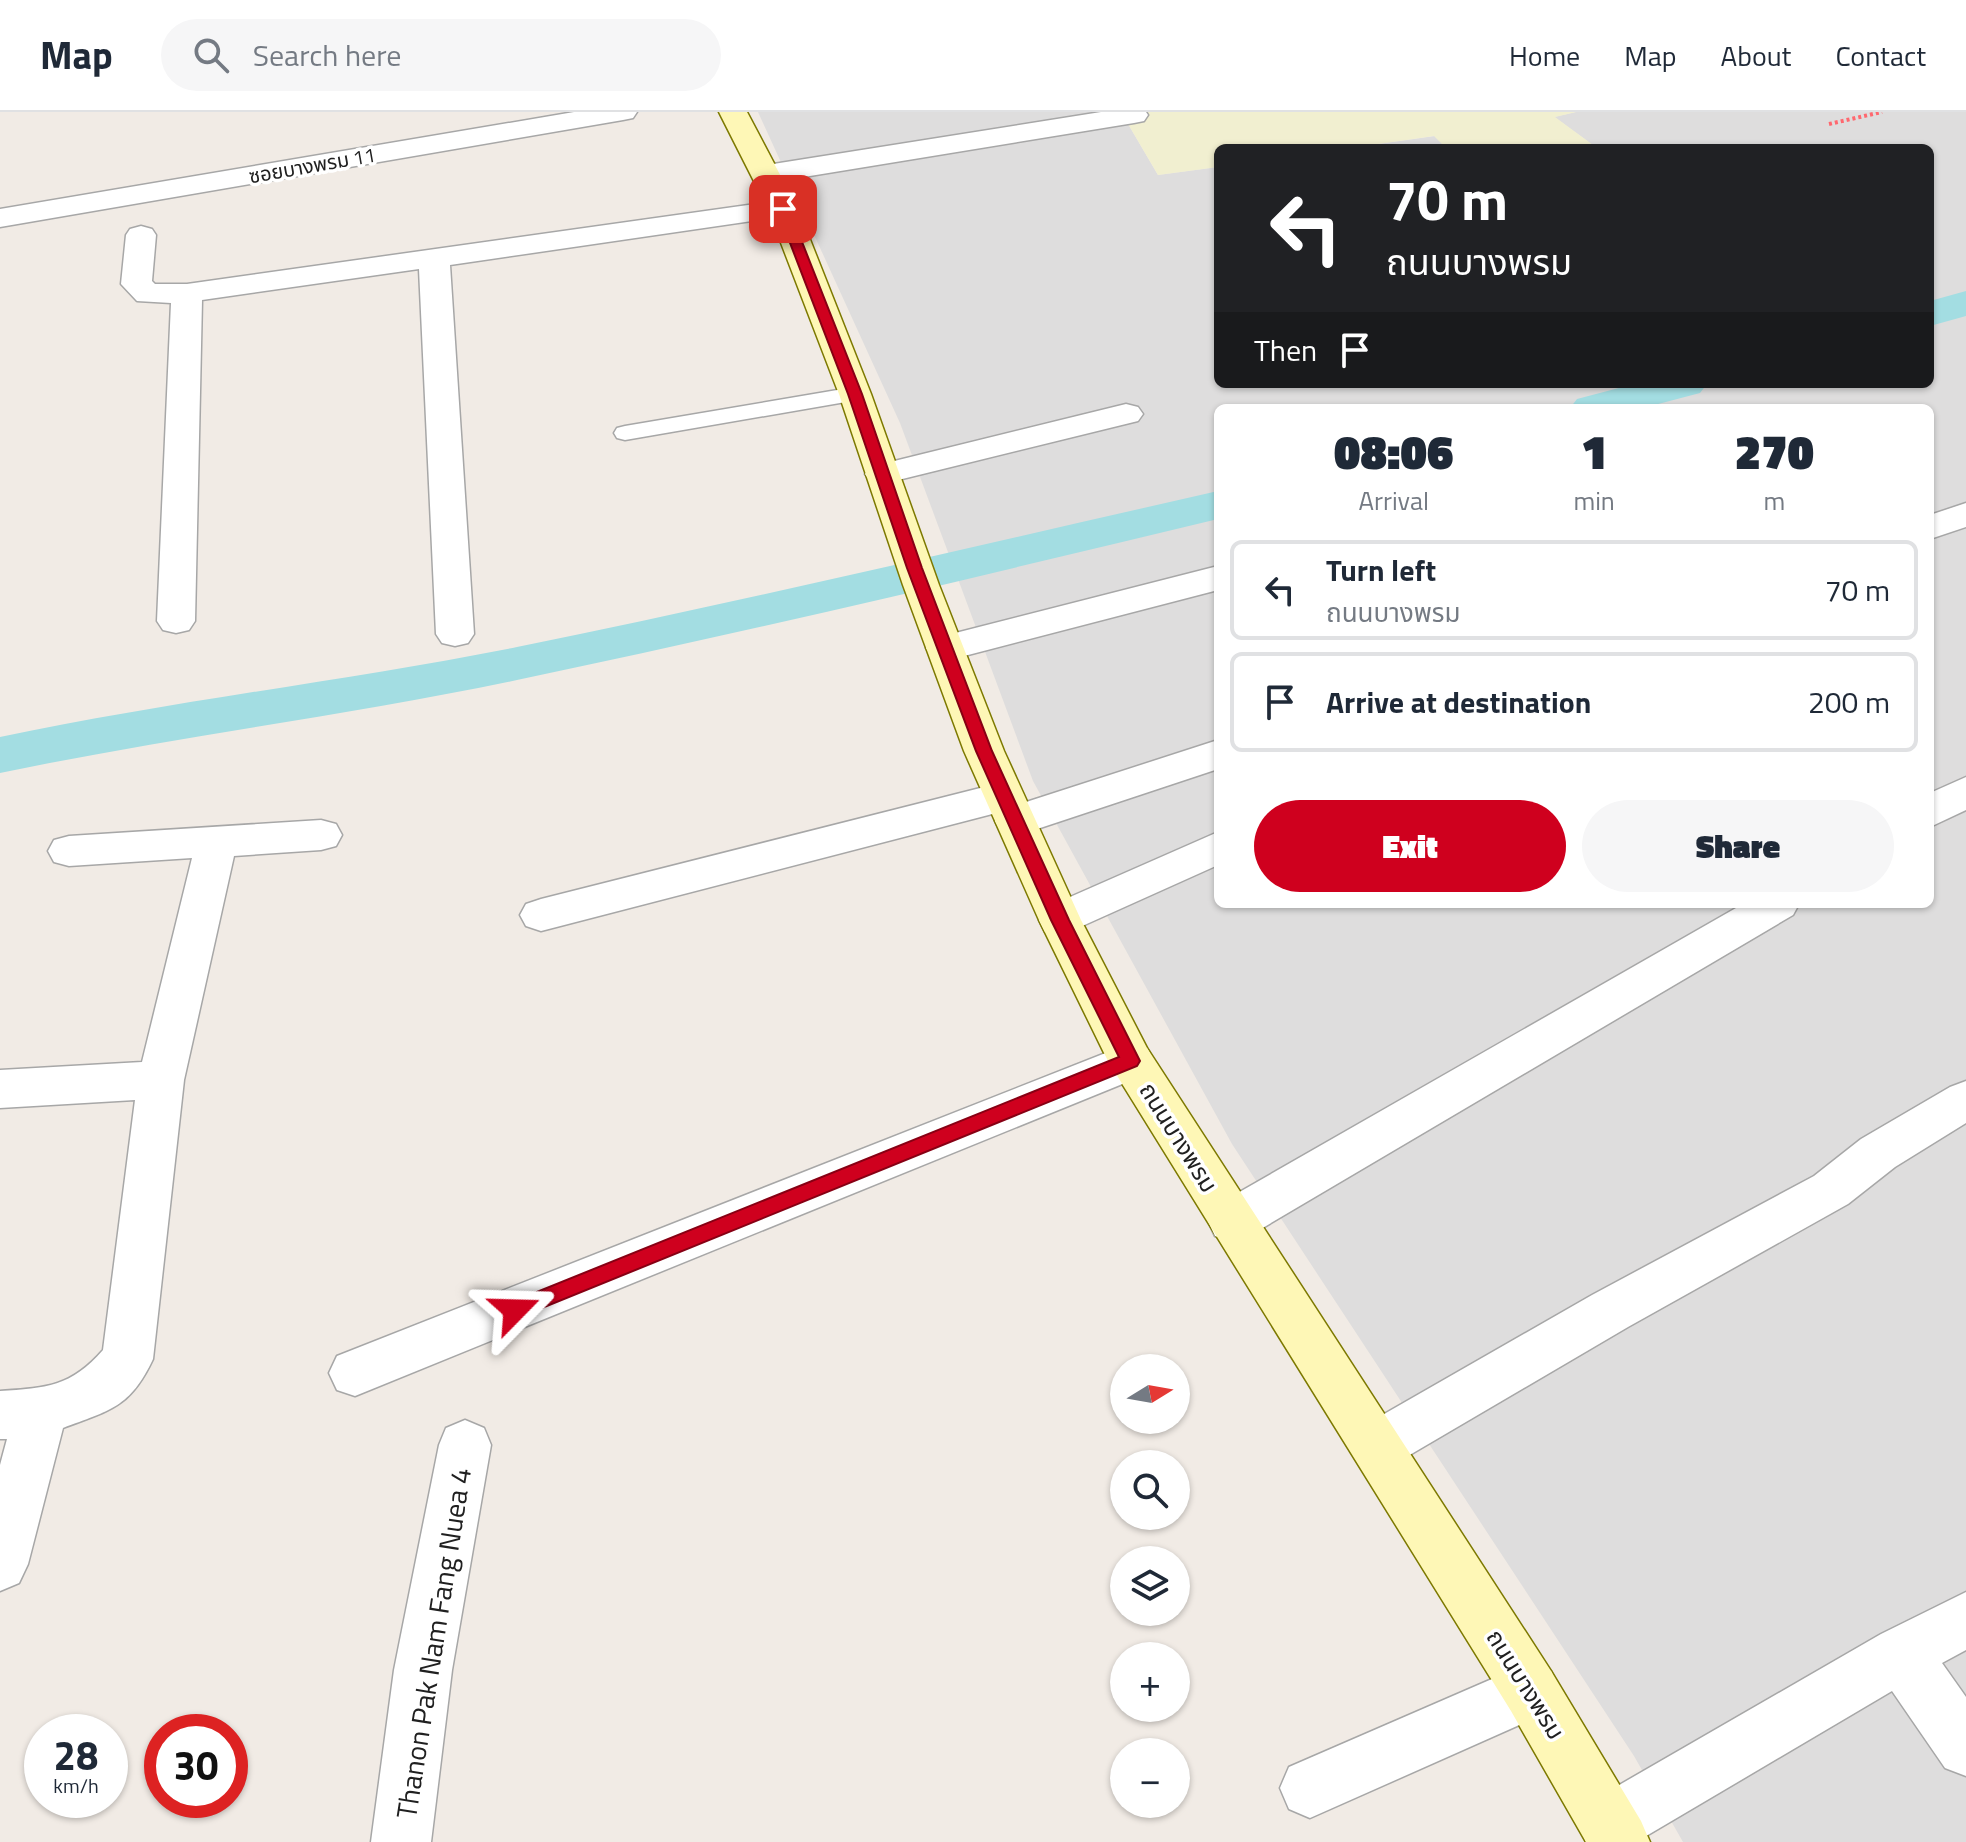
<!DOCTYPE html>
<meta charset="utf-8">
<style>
body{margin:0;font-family:"Titillium Web","Noto Sans Thai",sans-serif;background:#f6f6f7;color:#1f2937;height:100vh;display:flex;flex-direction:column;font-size:30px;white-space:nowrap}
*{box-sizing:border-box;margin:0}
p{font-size:26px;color:#747a83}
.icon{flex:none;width:44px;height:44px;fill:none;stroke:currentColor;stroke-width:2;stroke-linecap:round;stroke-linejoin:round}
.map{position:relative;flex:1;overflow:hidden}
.drawer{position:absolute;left:1214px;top:292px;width:720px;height:504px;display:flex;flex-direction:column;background:#fff;border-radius:12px;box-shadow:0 2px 6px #0004}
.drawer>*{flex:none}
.banner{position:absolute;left:1214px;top:32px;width:720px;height:244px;border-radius:12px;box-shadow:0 2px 6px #0004;background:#202124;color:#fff;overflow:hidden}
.needle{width:52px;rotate:79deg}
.fabs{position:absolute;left:1110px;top:1242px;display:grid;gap:16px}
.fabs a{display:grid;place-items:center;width:80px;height:80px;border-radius:50%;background:#fff;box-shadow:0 2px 6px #0004;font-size:40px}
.speed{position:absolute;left:24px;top:1602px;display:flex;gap:16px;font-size:40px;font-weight:700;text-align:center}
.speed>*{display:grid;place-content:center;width:104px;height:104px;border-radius:50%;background:#fff;box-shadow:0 2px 6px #0004;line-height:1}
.speed small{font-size:20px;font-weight:400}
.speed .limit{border:12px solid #d22;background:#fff;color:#111}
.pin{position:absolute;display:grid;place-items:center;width:68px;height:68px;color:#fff;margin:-34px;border-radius:16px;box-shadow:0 4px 12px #0006}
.me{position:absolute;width:88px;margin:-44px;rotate:68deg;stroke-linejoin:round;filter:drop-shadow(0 0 6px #0008)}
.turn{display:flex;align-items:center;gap:28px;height:168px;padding:0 40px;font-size:36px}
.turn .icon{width:104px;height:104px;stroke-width:2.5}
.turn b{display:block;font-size:56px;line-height:68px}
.then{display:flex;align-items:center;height:76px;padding:0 40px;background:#0003;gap:16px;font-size:30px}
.eta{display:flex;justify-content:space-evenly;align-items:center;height:136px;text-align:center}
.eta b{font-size:48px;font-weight:800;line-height:56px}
.button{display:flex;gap:16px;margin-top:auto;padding:16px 40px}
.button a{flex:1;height:92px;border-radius:48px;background:#cf001e;color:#fff;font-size:32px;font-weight:800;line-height:92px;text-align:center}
.button a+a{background:#f6f6f7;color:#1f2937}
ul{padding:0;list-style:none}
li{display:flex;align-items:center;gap:24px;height:100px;margin:0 16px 12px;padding:0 24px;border:4px solid #e0e1e3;border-radius:12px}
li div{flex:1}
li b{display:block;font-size:30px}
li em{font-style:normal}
header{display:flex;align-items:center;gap:48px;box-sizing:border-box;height:112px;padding:0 40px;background:#fff;border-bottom:2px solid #e0e1e3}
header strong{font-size:38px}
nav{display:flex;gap:44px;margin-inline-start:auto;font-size:28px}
.search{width:560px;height:72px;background:#f6f6f7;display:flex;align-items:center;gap:20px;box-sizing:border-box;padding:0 28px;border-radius:44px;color:#747a83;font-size:30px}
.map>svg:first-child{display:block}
.residential{fill:#dedddd;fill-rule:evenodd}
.farmland{fill:#f1efd0}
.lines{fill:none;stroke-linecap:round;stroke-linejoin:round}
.canal{fill:#a3dde2;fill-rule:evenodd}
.lane-casing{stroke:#a7a7a7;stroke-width:3}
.street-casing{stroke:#a7a7a7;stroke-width:3}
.secondary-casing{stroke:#7d7900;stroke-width:3}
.path{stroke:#ff686f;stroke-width:4;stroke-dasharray:3 3;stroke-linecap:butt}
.lane{fill:#fff;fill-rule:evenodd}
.street{fill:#fff;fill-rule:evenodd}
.secondary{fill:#fef7b6;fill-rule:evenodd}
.route{fill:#cf001e;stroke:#870014;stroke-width:2}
.labels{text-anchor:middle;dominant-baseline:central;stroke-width:7;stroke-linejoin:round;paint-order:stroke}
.far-street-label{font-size:20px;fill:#202020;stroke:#fff}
.street-label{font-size:24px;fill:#202020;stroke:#fff}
.near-street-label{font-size:28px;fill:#202020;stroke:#fff}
</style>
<header>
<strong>Map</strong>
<div class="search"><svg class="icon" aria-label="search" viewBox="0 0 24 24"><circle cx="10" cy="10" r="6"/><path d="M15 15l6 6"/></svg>Search here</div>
<nav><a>Home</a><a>Map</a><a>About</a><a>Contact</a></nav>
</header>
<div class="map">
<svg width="1966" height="1730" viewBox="0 0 1966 1730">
<rect width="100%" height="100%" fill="#f1ebe5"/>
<path class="residential" d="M758 0H1121L1158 63 1218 55V272H1930V36H1597L1554 5 1576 0H1966V1730H1683L1634 1644 1232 1032 1033 669 900 311ZM1218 296H1930V792H1218Z
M1435 24 1446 36H1350Z"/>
<path class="farmland" d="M1121 0H1576L1555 5 1597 36H1446L1434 24 1350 36H1218V55L1158 63Z"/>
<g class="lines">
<path class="canal" d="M1966 179V204L1930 214V189Z
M1634 272H1707L1700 281 1643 296H1570L1577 287Z
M1218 379V407C985 463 752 519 517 568 346 604 171 625 0 661V625C171 589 345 569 517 535 752 487 985 432 1218 379Z"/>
<defs>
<path id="lane" d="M855 275 863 277 866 282 863 287 625 328 617 326 614 321 617 316 625 314Z"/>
<path id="street" d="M574 0H637L633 6 623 8 0 115V97Z
M1101 0H1146L1148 3 1144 9 1134 11 767 71 757 68 753 62 757 56 767 53Z
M783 88 793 91 798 97 793 103 450 153 474 522 468 531 455 534 442 531 436 522 419 157 202 188 195 509 189 518 176 521 163 518 157 509 171 191 137 189 121 172 126 123 130 117 141 114 152 117 156 123 152 169 155 172H187Z
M1126 292 1138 295 1143 302 1138 309 882 372 870 369 865 362 870 355Z
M1966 391V415L1930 427V403Z
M1218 454V478L945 549 932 545 926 536 932 527Z
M1218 628V657L1016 724 1001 720 995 709 1000 700 541 819 526 814 520 803 526 792 541 787 1004 670 1018 675 1024 685 1020 692Z
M1966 665V698L1930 715V681Z
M321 708 336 712 342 723 336 734 321 738 234 744 184 968 153 1247C130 1296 110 1298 63 1316L28 1452 19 1471 0 1479V1353L7 1327H0V1279C46 1276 71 1275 103 1238L135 988 0 996V958L142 950 192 746 69 754 54 750 48 739 54 728 69 724Z
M1218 720V753L1060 824 1045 820 1039 808 1045 796Z
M1743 792H1799L1793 803 1249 1124 1232 1130 1215 1124 1208 1109 1215 1094Z
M1131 931 1147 936 1154 949 1147 962 355 1284 337 1278 329 1261 337 1244Z
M1966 969V1011L1895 1055 1848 1092 1628 1215 1396 1351 1377 1359 1358 1351 1351 1334 1358 1317 1592 1183 1814 1064 1861 1027 1950 975Z
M465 1308 484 1316 491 1333 452 1558 431 1730H371L394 1558 439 1333 446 1316Z
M1966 1480V1538L1942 1551 1966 1585V1664L1945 1656 1892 1579 1636 1730H1586L1579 1712 1588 1691 1881 1522Z
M1531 1550 1551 1559 1560 1579 1551 1599 1310 1706 1289 1697 1280 1676 1289 1655Z"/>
<path id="secondary" d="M719 0H747L798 97 871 282 939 473 1004 639 1081 808 1147 936 1551 1559 1641 1709 1650 1730H1586L1511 1599 1108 949 1039 808 964 639 903 473 839 282 768 97Z"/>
</defs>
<use href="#lane" class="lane-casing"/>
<use href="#street" class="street-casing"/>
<use href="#secondary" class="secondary-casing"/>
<path class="path" d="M1829 12 1882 0"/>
<use href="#lane" class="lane"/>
<use href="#street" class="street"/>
<use href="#secondary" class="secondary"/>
</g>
<path class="route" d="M783 93 789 97 862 282 922 456 992 639 1069 808 1140 949 1137 954 515 1207 507 1205 504 1198 507 1192 1119 945 1051 808 976 639 907 456 848 282 777 97Z"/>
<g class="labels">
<g class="far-street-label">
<text transform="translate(312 53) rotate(-10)">ซอยบางพรม 11</text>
</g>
<g class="street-label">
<text transform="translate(1179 1025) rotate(58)">ถนนบางพรม</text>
<text transform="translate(1526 1572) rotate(58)">ถนนบางพรม</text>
</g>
<g class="near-street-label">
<text transform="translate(433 1531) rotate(-81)">Thanon Pak Nam Fang Nuea 4</text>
</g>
</g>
</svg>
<div class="fabs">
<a><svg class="needle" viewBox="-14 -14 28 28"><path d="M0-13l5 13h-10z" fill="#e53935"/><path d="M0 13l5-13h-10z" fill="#747a83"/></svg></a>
<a><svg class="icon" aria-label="search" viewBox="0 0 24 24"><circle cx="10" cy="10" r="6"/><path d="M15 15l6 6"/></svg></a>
<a><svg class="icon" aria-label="layers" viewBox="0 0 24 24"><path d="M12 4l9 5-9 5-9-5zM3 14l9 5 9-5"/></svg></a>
<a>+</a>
<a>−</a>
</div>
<div class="speed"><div>28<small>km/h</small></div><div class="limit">30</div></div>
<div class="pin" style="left:783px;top:97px;background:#d93025"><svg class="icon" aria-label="arrive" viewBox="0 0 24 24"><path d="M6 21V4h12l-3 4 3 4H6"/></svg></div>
<svg class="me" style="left:515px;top:1198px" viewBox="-20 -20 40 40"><path d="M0-17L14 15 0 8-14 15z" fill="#cf001e" stroke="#fff" stroke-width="4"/></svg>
<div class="banner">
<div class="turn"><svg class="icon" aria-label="left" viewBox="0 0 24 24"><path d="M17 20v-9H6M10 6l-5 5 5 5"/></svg><div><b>70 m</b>ถนนบางพรม</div></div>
<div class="then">Then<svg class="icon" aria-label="arrive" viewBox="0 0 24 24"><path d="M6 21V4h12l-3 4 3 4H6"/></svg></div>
</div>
<section class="drawer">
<div class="eta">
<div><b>08:06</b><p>Arrival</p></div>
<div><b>1</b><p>min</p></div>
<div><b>270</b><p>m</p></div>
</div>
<ul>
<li><svg class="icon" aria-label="left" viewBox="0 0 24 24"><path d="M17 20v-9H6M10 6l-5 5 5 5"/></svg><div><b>Turn left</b><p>ถนนบางพรม</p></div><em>70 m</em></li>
<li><svg class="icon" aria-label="arrive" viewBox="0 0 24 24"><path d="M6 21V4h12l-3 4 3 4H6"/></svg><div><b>Arrive at destination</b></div><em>200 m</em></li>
</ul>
<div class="button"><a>Exit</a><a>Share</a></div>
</section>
</div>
